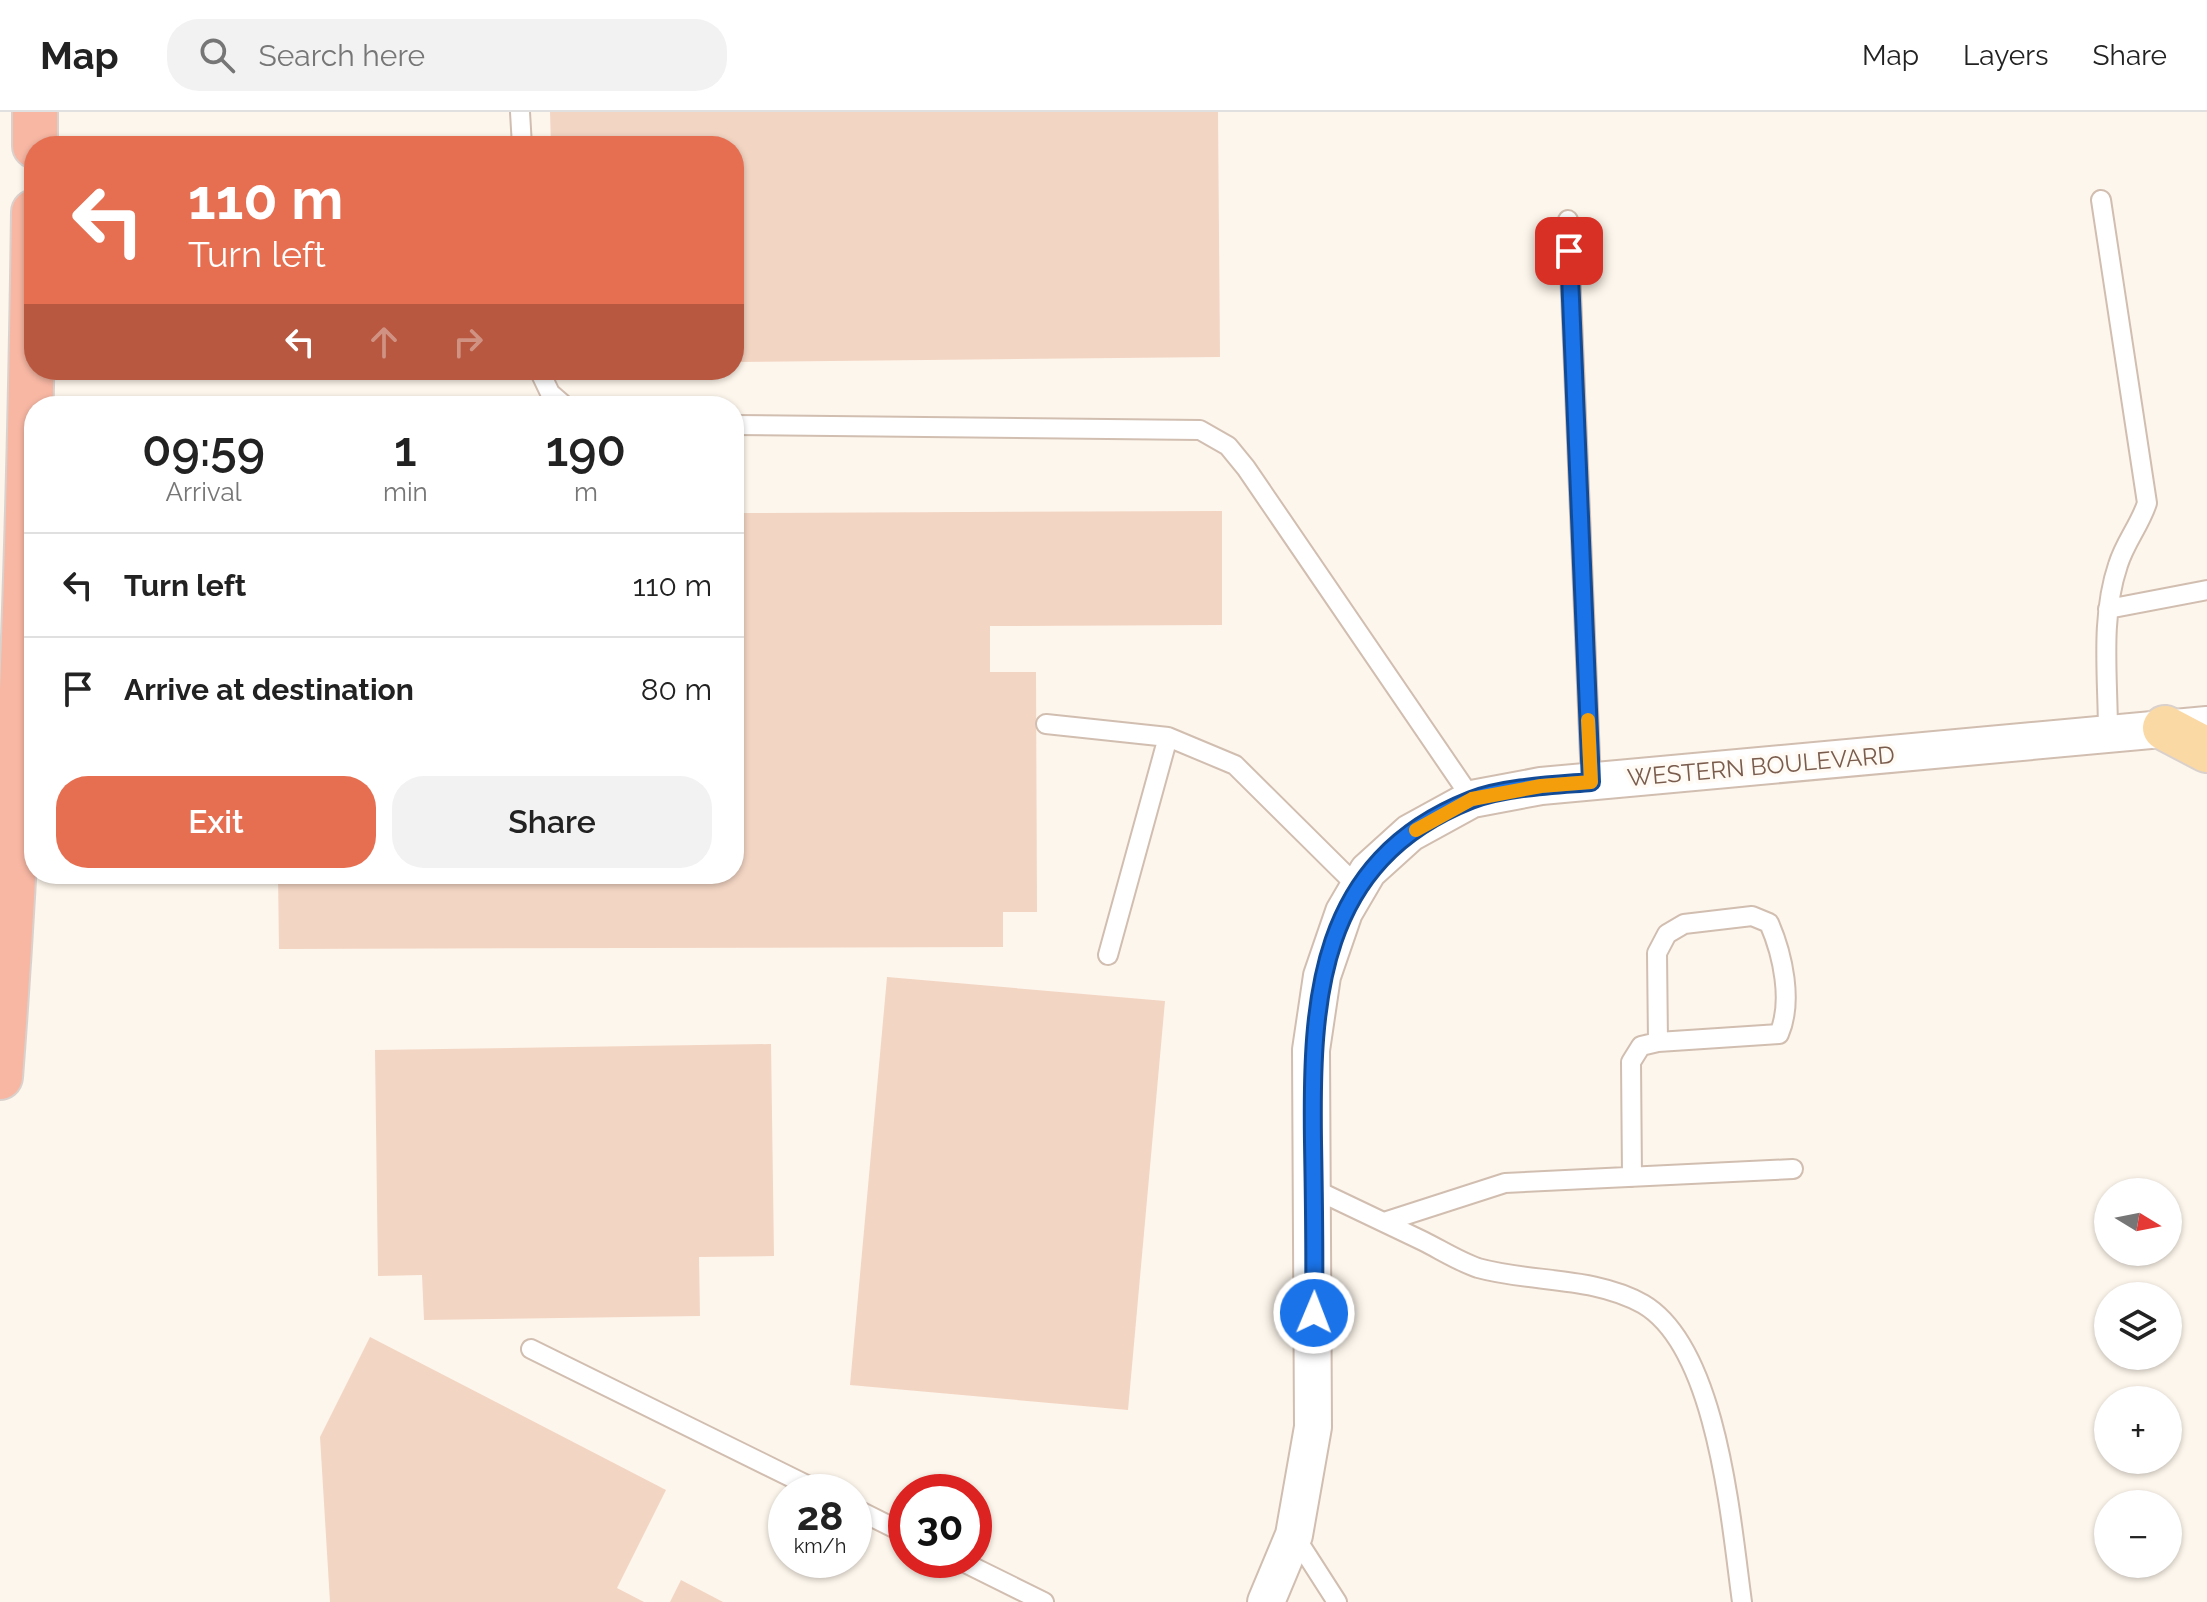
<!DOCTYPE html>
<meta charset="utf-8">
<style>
body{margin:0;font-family:Raleway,sans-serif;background:#f2f2f2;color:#222;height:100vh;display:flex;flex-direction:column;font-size:30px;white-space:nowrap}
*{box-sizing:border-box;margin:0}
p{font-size:26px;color:#767676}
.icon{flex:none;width:44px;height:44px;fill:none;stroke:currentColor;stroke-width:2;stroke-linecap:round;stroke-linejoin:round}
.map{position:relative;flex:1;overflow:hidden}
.details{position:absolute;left:24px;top:284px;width:720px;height:488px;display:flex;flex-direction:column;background:#fff;border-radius:32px;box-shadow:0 2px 6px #0004}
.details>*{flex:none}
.guide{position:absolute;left:24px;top:24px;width:720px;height:244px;border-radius:32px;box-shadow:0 2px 6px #0004;background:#e76f51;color:#fff;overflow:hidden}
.needle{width:52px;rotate:100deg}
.fabs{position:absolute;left:2094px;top:1066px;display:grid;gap:16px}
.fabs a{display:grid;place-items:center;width:88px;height:88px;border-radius:50%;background:#fff;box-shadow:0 2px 6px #0004;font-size:40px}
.speed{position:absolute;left:768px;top:1362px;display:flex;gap:16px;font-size:40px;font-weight:700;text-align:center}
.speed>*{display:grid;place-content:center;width:104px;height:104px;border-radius:50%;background:#fff;box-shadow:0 2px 6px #0004;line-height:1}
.speed small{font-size:20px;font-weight:400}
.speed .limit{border:12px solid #d22;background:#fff;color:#111}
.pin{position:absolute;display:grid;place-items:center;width:68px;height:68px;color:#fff;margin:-34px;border-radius:16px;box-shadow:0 4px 12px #0006}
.me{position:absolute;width:88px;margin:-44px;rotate:1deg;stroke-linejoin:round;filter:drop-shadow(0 0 6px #0008)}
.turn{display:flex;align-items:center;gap:28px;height:168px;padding:0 32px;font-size:36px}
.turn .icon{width:104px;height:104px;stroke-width:2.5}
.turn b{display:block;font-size:56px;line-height:68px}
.lanes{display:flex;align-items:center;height:76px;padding:0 32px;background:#0003;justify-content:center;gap:40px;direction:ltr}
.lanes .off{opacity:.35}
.eta{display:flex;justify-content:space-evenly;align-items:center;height:136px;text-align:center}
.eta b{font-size:48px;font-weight:600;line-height:56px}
.action{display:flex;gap:16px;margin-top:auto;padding:16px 32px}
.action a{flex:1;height:92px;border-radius:32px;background:#e76f51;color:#fff;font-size:32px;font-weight:600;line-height:92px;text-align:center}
.action a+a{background:#f2f2f2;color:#222}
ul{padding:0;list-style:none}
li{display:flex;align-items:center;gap:24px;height:104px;padding:0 32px;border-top:2px solid #e0e0e0}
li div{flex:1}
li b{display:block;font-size:30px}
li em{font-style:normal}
header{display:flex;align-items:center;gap:48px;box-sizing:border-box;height:112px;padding:0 40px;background:#fff;border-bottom:2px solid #e0e0e0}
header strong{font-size:38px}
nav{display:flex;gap:44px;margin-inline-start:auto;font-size:28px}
.search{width:560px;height:72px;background:#f2f2f2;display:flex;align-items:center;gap:20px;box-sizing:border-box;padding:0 28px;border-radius:32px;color:#767676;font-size:30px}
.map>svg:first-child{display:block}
.building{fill:#f3d5c3}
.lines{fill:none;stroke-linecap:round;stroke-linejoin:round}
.service-casing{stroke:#d1beb0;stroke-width:22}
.minor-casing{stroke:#d1beb0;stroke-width:40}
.primary-casing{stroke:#dad1cd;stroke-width:48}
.motorway-casing{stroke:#dad1cd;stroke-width:48}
.service{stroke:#fff;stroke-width:18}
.minor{stroke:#fff;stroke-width:36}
.primary{stroke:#fbd9a5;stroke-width:44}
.motorway{stroke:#f7b7a3;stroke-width:44}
.route-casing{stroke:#114b97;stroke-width:20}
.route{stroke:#1a73e8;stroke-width:14}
.slow{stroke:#f59e0b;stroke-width:14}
.labels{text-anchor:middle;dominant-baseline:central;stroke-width:7;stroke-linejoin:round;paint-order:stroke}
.street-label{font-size:24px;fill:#7a5c4d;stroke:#fffaf3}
</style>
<header>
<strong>Map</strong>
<div class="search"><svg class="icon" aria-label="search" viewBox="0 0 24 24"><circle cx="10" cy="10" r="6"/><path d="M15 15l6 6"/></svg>Search here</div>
<nav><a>Map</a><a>Layers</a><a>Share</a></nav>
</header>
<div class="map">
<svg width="2207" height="1490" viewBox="0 0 2207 1490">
<rect width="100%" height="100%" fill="#fdf6ec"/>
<path class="building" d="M550 0H1218L1220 245 734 250V34H551Z
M1222 399V513L990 514V560H1036L1037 800H1003V835L279 837 278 762H734V401Z
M887 865 1165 889 1128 1298 850 1273Z
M771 932 774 1144 699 1145 700 1204 424 1208 422 1163 378 1164 375 938Z
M370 1225 666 1378 617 1476 644 1490H330L320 1325Z
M681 1468 723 1490H670Z"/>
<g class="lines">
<defs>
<path id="service" d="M520 0 522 34
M2101 88 2147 391C2140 413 2125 430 2118 453 2100 506 2108 566 2108 621
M1568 108 1591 670
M539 258 550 281 565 294
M734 313 1200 318 1228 334 1246 356 1472 687
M2108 497 2207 478
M1046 612 1168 625
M1108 843 1168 625 1235 653 1359 776
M1632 1065 1631 950 1641 934 1658 930 1657 841 1667 822 1684 812 1752 804 1769 811C1783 843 1793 890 1779 922L1658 930
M1314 1077C1350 1094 1387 1112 1423 1129 1441 1138 1460 1150 1478 1156 1532 1171 1593 1164 1643 1192 1718 1236 1731 1411 1742 1490
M1384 1110 1505 1071 1793 1057
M531 1237 821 1380
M854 1396 906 1422
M1294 1423 1337 1490
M959 1448 1044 1490"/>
<path id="minor" d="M1266 1490 1294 1423 1313 1315 1311 938 1322 864 1344 800 1368 759 1410 721 1472 687 1541 674 2207 613"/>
<path id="primary" d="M2165 616 2207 638"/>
<path id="motorway" d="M35 34V0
M0 965C22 677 30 389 34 100"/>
</defs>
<use href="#service" class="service-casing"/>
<use href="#minor" class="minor-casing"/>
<use href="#primary" class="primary-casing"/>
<use href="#motorway" class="motorway-casing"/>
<use href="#service" class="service"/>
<use href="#minor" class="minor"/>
<use href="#primary" class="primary"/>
<use href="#motorway" class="motorway"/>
</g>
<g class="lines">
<defs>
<path id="route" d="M1314 1201C1315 1144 1314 1087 1313 1030 1311 888 1317 749 1471 688 1504 675 1555 673 1591 670L1569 139"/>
</defs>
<use href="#route" class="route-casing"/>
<use href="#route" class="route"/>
<path class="slow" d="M1416 718 1472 687 1541 674 1591 670 1588 608"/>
</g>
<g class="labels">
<g class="street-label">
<text transform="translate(1761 654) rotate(-5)">WESTERN BOULEVARD</text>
</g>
</g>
</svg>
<div class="fabs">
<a><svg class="needle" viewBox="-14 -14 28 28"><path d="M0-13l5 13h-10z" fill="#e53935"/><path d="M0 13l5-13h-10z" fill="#767676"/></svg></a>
<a><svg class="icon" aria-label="layers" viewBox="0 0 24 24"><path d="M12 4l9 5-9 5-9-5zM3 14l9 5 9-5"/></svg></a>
<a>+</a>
<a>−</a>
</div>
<div class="speed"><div>28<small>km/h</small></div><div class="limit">30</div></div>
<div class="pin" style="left:1569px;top:139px;background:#d93025"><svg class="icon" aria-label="arrive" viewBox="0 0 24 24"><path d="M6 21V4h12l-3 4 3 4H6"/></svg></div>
<svg class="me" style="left:1314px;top:1201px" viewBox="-20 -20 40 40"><circle r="17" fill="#1a73e8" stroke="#fff" stroke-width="3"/><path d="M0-11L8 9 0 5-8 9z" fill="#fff"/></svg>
<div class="guide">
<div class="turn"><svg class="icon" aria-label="left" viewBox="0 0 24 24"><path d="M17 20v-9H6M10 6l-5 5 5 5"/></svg><div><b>110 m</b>Turn left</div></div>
<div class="lanes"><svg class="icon" aria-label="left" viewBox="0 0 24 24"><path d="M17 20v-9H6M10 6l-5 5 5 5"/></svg><svg class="icon off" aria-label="ahead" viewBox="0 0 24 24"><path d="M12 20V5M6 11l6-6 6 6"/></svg><svg class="icon off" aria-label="right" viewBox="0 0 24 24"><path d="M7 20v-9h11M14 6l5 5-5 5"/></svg></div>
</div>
<section class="details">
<div class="eta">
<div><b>09:59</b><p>Arrival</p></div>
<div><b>1</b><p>min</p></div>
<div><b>190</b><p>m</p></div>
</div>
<ul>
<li><svg class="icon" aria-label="left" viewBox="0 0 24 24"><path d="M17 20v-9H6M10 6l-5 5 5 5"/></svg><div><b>Turn left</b></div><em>110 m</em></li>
<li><svg class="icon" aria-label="arrive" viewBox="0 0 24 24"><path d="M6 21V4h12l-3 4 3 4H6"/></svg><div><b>Arrive at destination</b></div><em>80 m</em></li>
</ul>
<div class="action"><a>Exit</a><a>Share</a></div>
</section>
</div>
